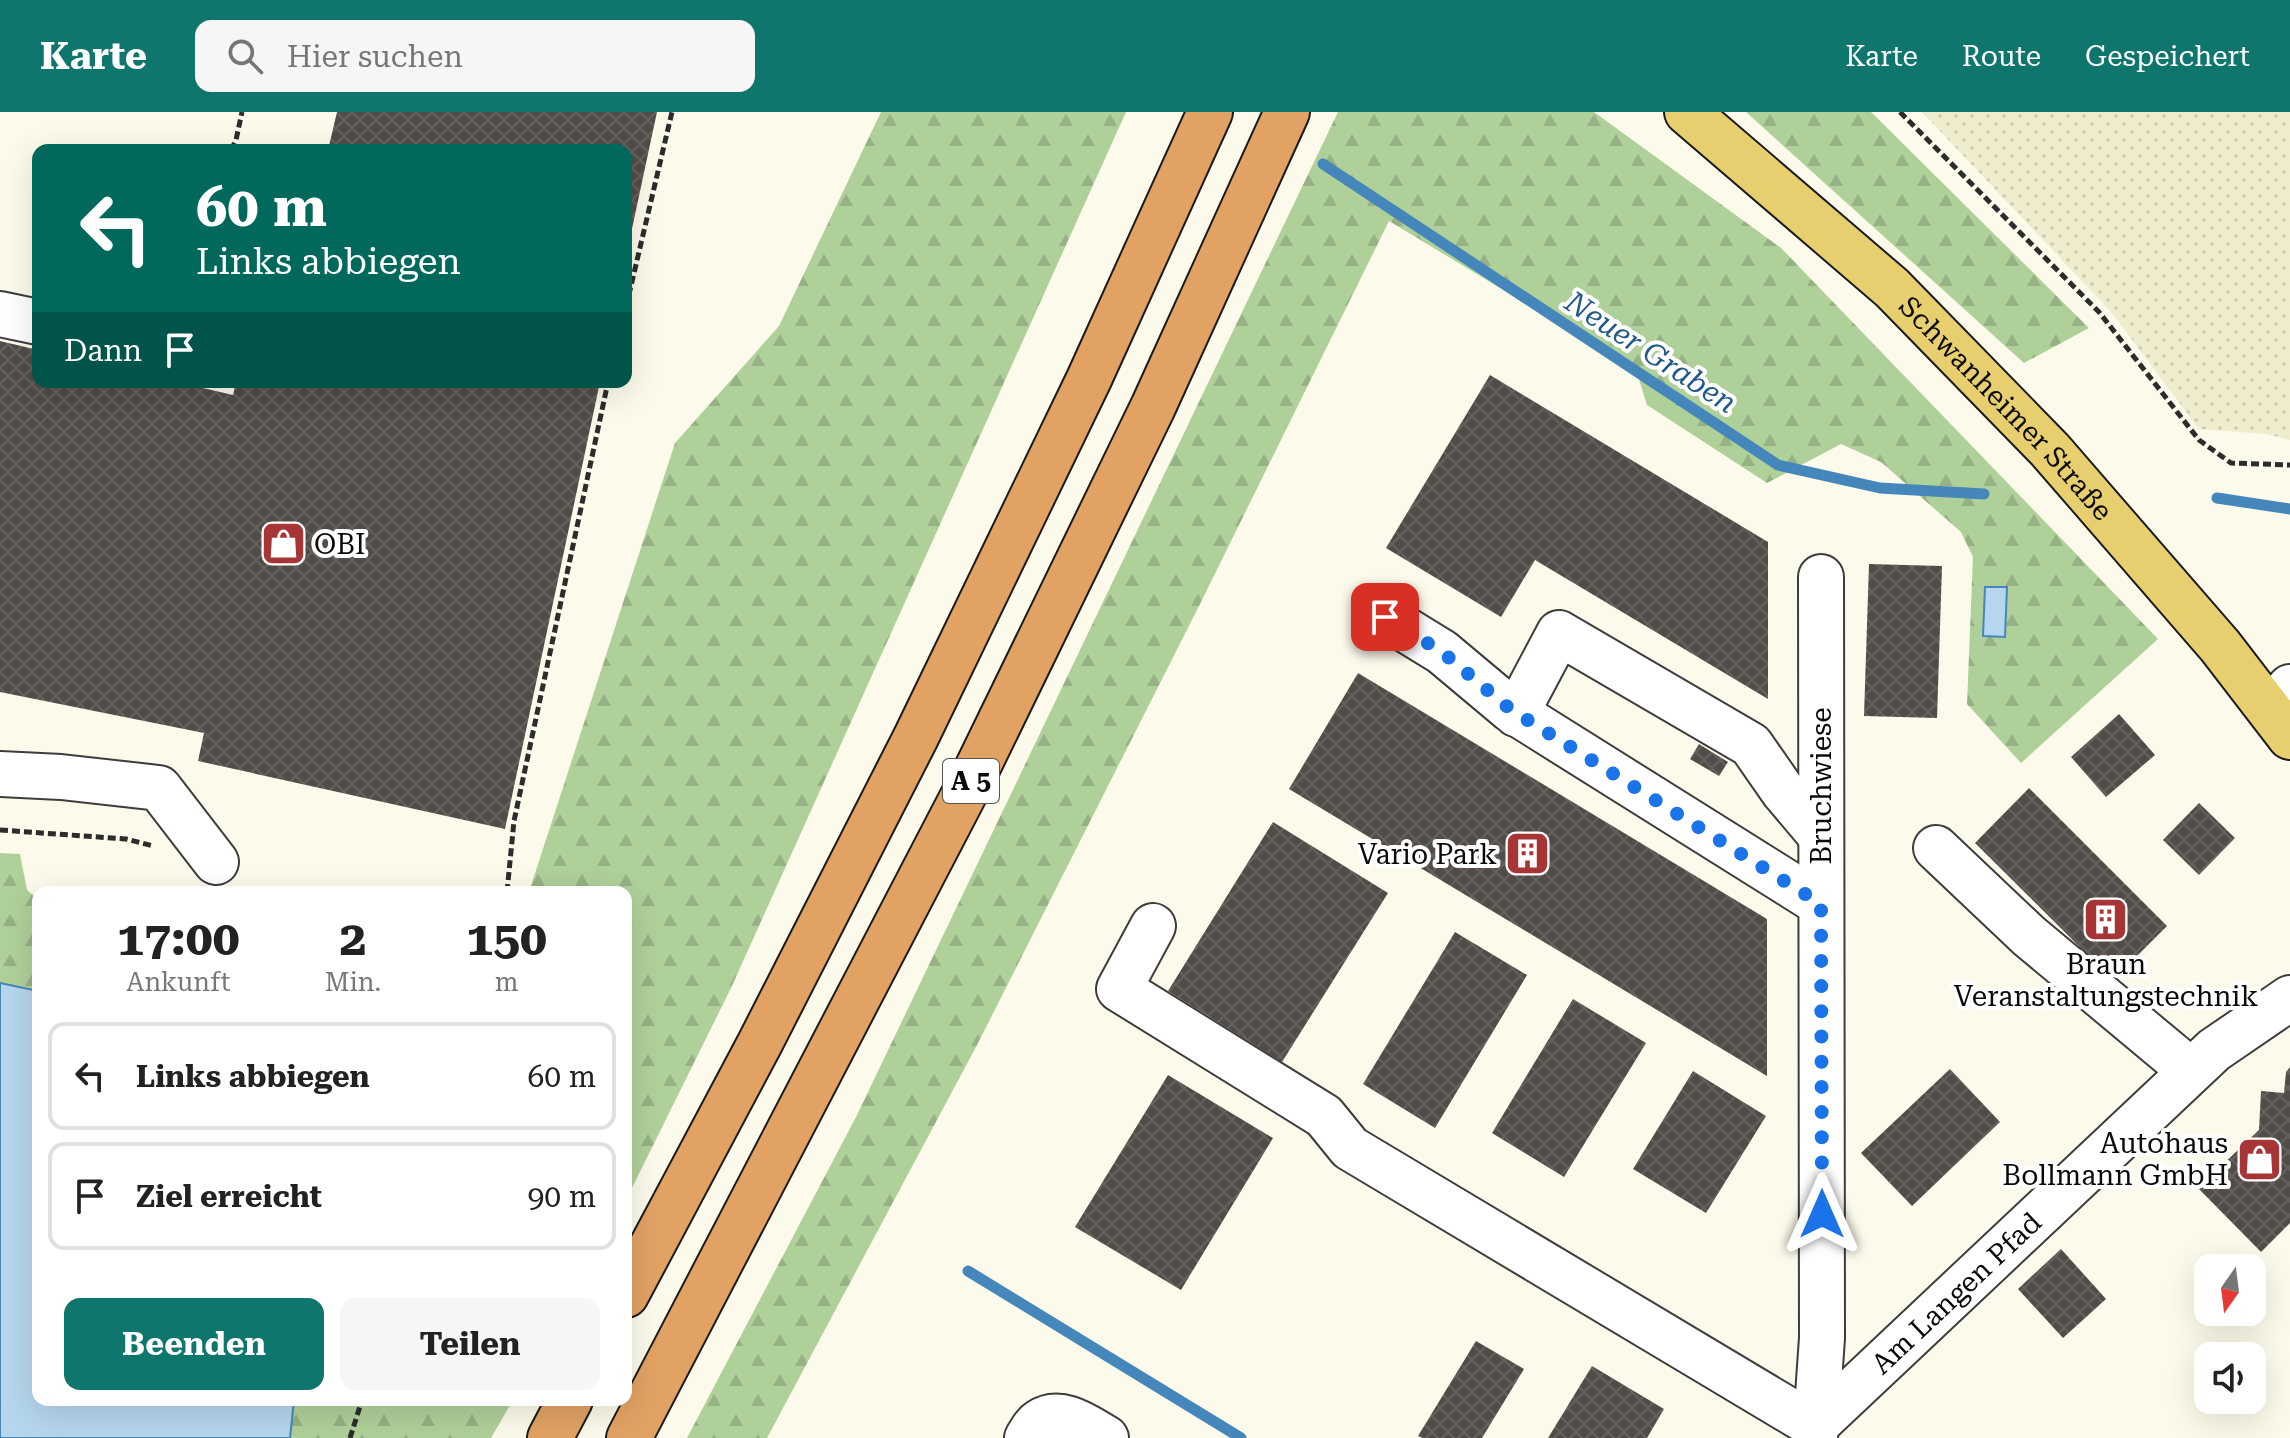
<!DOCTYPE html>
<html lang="de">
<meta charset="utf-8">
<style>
body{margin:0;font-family:"Roboto Serif",serif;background:#f6f6f6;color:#222;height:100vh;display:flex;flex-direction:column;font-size:30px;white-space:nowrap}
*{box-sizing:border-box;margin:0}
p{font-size:26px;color:#767676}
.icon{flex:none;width:44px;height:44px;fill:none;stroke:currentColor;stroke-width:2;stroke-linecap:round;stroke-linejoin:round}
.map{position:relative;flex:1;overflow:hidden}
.details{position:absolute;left:32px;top:774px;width:600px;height:520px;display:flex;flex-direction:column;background:#fff;border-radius:16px;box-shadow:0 8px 32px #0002}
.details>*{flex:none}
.guide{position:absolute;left:32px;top:32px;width:600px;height:244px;border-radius:16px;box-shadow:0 8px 32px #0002;background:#00695c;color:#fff;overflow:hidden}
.needle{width:52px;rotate:194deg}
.buttons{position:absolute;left:2194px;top:1142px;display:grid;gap:16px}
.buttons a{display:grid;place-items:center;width:72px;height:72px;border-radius:16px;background:#fff;box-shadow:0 8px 32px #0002;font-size:40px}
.pin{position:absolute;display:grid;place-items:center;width:68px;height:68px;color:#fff;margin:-34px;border-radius:16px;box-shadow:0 4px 12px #0006}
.me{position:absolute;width:88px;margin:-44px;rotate:0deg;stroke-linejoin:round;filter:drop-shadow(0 0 6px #0008)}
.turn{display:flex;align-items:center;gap:28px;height:168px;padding:0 32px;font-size:36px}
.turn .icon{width:104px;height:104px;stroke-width:2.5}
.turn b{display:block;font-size:56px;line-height:68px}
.then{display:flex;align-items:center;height:76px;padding:0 32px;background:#0003;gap:16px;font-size:30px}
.eta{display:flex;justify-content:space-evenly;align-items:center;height:136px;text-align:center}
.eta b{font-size:48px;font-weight:700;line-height:56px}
.primary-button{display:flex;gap:16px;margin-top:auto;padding:16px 32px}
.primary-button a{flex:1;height:92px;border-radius:16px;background:#0f766e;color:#fff;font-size:32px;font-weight:700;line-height:92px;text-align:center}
.primary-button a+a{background:#f6f6f6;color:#222}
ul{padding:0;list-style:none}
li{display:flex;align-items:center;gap:24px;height:108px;margin:0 16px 12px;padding:0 16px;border:4px solid #e0e0e0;border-radius:16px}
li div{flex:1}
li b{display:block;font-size:30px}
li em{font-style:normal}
header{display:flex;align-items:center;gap:48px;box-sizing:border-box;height:112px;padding:0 40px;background:#0f766e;color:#fff}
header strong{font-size:38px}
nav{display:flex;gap:44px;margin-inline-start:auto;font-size:28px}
.search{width:560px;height:72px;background:#f6f6f6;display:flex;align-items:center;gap:20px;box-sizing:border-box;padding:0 28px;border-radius:16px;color:#767676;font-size:30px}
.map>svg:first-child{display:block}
.farmland{fill:url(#farmland-dots)}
.forest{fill:url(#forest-firs)}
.water{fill:#b5d6ed;stroke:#4587bb;stroke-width:2}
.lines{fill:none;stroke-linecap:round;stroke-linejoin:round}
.stream{stroke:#4587bb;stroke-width:11}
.building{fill:url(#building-cross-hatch)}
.minor-casing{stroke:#3d3d3d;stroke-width:48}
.major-casing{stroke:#1b1b1b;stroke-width:48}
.highway-casing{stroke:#1b1b1b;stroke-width:48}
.path{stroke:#2c2c2c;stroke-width:5;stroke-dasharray:8 4;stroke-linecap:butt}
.minor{stroke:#fff;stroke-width:44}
.major{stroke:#e7cf6f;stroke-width:44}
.highway{stroke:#e2a263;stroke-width:44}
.route{stroke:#1a73e8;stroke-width:14;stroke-dasharray:0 25.2}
.labels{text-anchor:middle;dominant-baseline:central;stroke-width:8;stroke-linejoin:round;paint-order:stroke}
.shield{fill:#fff;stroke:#545454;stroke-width:2}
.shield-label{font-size:26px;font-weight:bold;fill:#0a0a0a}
.street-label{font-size:28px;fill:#0a0a0a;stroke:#fff}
.poi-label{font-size:28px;fill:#0a0a0a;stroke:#fff;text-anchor:end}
.water-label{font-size:30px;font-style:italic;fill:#245a8b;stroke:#fff}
</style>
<header>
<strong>Karte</strong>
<div class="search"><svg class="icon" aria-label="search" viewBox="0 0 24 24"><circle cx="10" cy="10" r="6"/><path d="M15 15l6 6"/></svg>Hier suchen</div>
<nav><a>Karte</a><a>Route</a><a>Gespeichert</a></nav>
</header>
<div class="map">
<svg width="2290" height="1326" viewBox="0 0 2290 1326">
<defs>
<pattern id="farmland-dots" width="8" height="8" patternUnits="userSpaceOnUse" patternTransform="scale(2)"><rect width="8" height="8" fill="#efedcd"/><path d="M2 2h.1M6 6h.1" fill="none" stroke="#cccaaf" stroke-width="1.8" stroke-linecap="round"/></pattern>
<pattern id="forest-firs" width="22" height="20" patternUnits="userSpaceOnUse" patternTransform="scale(2)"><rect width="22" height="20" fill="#b0d09a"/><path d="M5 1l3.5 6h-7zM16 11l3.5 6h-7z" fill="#96b183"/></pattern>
<pattern id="building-cross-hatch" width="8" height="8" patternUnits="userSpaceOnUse" patternTransform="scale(2)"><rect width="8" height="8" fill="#514c48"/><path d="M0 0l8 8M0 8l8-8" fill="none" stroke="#65615e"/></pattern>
</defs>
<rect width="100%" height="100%" fill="#fcfaea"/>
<path class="farmland" d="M1922 0H2290V328L2267 322 2199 317 2112 201Z"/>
<path class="forest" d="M881 0H1126L731 876 626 1088V780H529L675 331 779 214Z
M1338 0H1594L1781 136 2158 527 2021 651 1967 592 1973 445 1961 420 1881 350 1841 332 1767 371 1647 293 1636 258 1389 109 1200 492 977 933 767 1326H687L856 1005Z
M1746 0H1871L2089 216 2024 251Z
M0 741 20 742 27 778 38 787V879L0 871Z
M294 1288H513L491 1326H290Z"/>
<path class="water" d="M1985 475H2007L2005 525 1983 524Z
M0 871 38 879V1288H294L290 1326H0Z"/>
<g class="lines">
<path class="stream" d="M1323 52 1778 353 1880 376 1984 382
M2217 386 2290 397
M968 1159 1241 1326"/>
</g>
<path class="building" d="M337 0H657L627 140 626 38H328Z
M0 229 38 238V270H177L233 283 236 270H600L505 717 198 649 204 621 0 580Z
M1490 263 1768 430V587L1535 448 1501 505 1386 436Z
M1869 452 1942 454 1937 606 1864 604Z
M1358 561 1767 807V964L1289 677Z
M2119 602 2155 643 2106 685 2071 645Z
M1699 632 1728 650 1719 664 1690 647Z
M2029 676 2167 814 2113 868 1975 731Z
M2199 691 2235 726 2199 763 2163 728Z
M1273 710 1388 781 1282 950 1168 879Z
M1455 820 1527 863 1435 1016 1363 972Z
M1573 887 1646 931 1564 1065 1492 1021Z
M2290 955V1111L2261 1140 2198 1076 2259 1018 2261 979 2284 981 2286 960Z
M1950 957 2000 1010 1912 1094 1861 1041Z
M1693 959 1766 1004 1706 1101 1633 1057Z
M1168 963 1273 1026 1181 1178 1075 1115Z
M2061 1137 2106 1187 2063 1226 2018 1177Z
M1476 1229 1524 1257 1482 1326H1422L1418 1324Z
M1592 1254 1664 1297 1647 1326H1548Z"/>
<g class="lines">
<defs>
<g id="minor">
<path d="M0 202 38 210"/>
<path d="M1385 505 1442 540 1510 597 1821 792"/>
<path d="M2270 597 2290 575"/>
<path d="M1516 602 1559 521 1751 633 1783 679 1821 724"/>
<path d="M0 662 61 665 159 676 216 750"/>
<path d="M1936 736 2029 824 2191 959"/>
<path d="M1153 814 1119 877 1324 1004 1350 1036 1815 1314"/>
<path id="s1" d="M1815 1314 2214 938 2290 886"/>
<path d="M1027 1326C1030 1321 1034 1313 1039 1310 1061 1295 1087 1315 1106 1326"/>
<path d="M1815 1326 1822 1226 1821 465"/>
</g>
<g id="major">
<path id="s2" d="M1687 0 1892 176 2050 338 2220 534 2290 625"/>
</g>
<path id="highway" d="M626 1183 760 931 916 625 1089 267 1210 0
M550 1326 570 1288
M629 1326 971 669 1153 295 1287 0"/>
</defs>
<use href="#minor" class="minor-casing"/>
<use href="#major" class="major-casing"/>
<use href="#highway" class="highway-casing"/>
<path class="path" d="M1900 0 2099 200 2199 328 2231 351 2290 353
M231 38 236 28 242 0
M626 195 672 0
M0 718 126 727 153 734
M507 780 514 709 608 270
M350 1326 362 1288"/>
<use href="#minor" class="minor"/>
<use href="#major" class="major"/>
<use href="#highway" class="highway"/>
</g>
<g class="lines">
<path class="route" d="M1385 505 1442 540 1510 597 1821 792 1822 1102"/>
</g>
<defs>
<symbol id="shop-square" viewBox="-11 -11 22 22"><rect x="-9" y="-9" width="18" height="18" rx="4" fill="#a83535" stroke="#fff"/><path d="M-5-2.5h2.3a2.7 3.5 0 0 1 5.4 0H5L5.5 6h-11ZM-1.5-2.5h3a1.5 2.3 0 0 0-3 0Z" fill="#fff"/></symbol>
<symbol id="building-square" viewBox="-11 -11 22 22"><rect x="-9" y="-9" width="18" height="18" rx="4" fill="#a83535" stroke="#fff"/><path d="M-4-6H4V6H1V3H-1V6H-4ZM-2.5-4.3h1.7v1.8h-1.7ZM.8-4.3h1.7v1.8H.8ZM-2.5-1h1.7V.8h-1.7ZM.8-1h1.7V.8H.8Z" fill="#fff"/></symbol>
</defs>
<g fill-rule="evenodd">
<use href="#shop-square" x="258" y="406" width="51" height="51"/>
<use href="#building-square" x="1502" y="716" width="51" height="51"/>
<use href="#building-square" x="2080" y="782" width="51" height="51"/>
<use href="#shop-square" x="2234" y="1022" width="51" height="51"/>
</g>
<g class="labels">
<rect class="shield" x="943" y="647" width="56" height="44" rx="6"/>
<g class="shield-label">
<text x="971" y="669">A 5</text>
</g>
<g class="street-label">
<text stroke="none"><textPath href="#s2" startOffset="436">Schwanheimer Straße</textPath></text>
<text transform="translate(1821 674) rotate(-90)">Bruchwiese</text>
<text stroke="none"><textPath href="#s1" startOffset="194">Am Langen Pfad</textPath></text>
</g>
<g class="poi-label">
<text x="314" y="432" text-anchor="start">OBI</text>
<text x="1497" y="742">Vario Park</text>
<text x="2106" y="852" text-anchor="middle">Braun<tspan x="2106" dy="32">Veranstaltungstechnik</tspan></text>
<text x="2228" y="1031">Autohaus<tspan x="2228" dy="32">Bollmann GmbH</tspan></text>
</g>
<g class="water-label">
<text transform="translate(1651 240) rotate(33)">Neuer Graben</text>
</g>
</g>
</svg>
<div class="buttons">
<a><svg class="needle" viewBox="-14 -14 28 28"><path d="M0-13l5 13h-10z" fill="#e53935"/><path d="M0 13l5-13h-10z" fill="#767676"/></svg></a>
<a><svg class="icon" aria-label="sound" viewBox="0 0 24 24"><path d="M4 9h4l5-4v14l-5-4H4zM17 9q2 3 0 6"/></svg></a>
</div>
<div class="pin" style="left:1385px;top:505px;background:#d93025"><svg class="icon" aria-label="arrive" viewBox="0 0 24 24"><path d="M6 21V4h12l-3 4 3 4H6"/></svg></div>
<svg class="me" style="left:1822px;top:1102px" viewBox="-20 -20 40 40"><path d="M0-17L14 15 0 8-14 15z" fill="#1a73e8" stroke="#fff" stroke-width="4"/></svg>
<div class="guide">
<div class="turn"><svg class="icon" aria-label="left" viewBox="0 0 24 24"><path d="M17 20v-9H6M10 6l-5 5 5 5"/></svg><div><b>60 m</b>Links abbiegen</div></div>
<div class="then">Dann<svg class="icon" aria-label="arrive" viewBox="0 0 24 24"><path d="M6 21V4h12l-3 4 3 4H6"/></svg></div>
</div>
<section class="details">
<div class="eta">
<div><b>17:00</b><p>Ankunft</p></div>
<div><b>2</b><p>Min.</p></div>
<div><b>150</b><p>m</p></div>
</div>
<ul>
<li><svg class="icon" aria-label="left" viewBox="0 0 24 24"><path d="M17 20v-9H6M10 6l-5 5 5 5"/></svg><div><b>Links abbiegen</b></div><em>60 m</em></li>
<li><svg class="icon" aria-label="arrive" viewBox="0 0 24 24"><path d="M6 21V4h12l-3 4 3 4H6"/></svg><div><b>Ziel erreicht</b></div><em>90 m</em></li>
</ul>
<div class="primary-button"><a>Beenden</a><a>Teilen</a></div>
</section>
</div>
